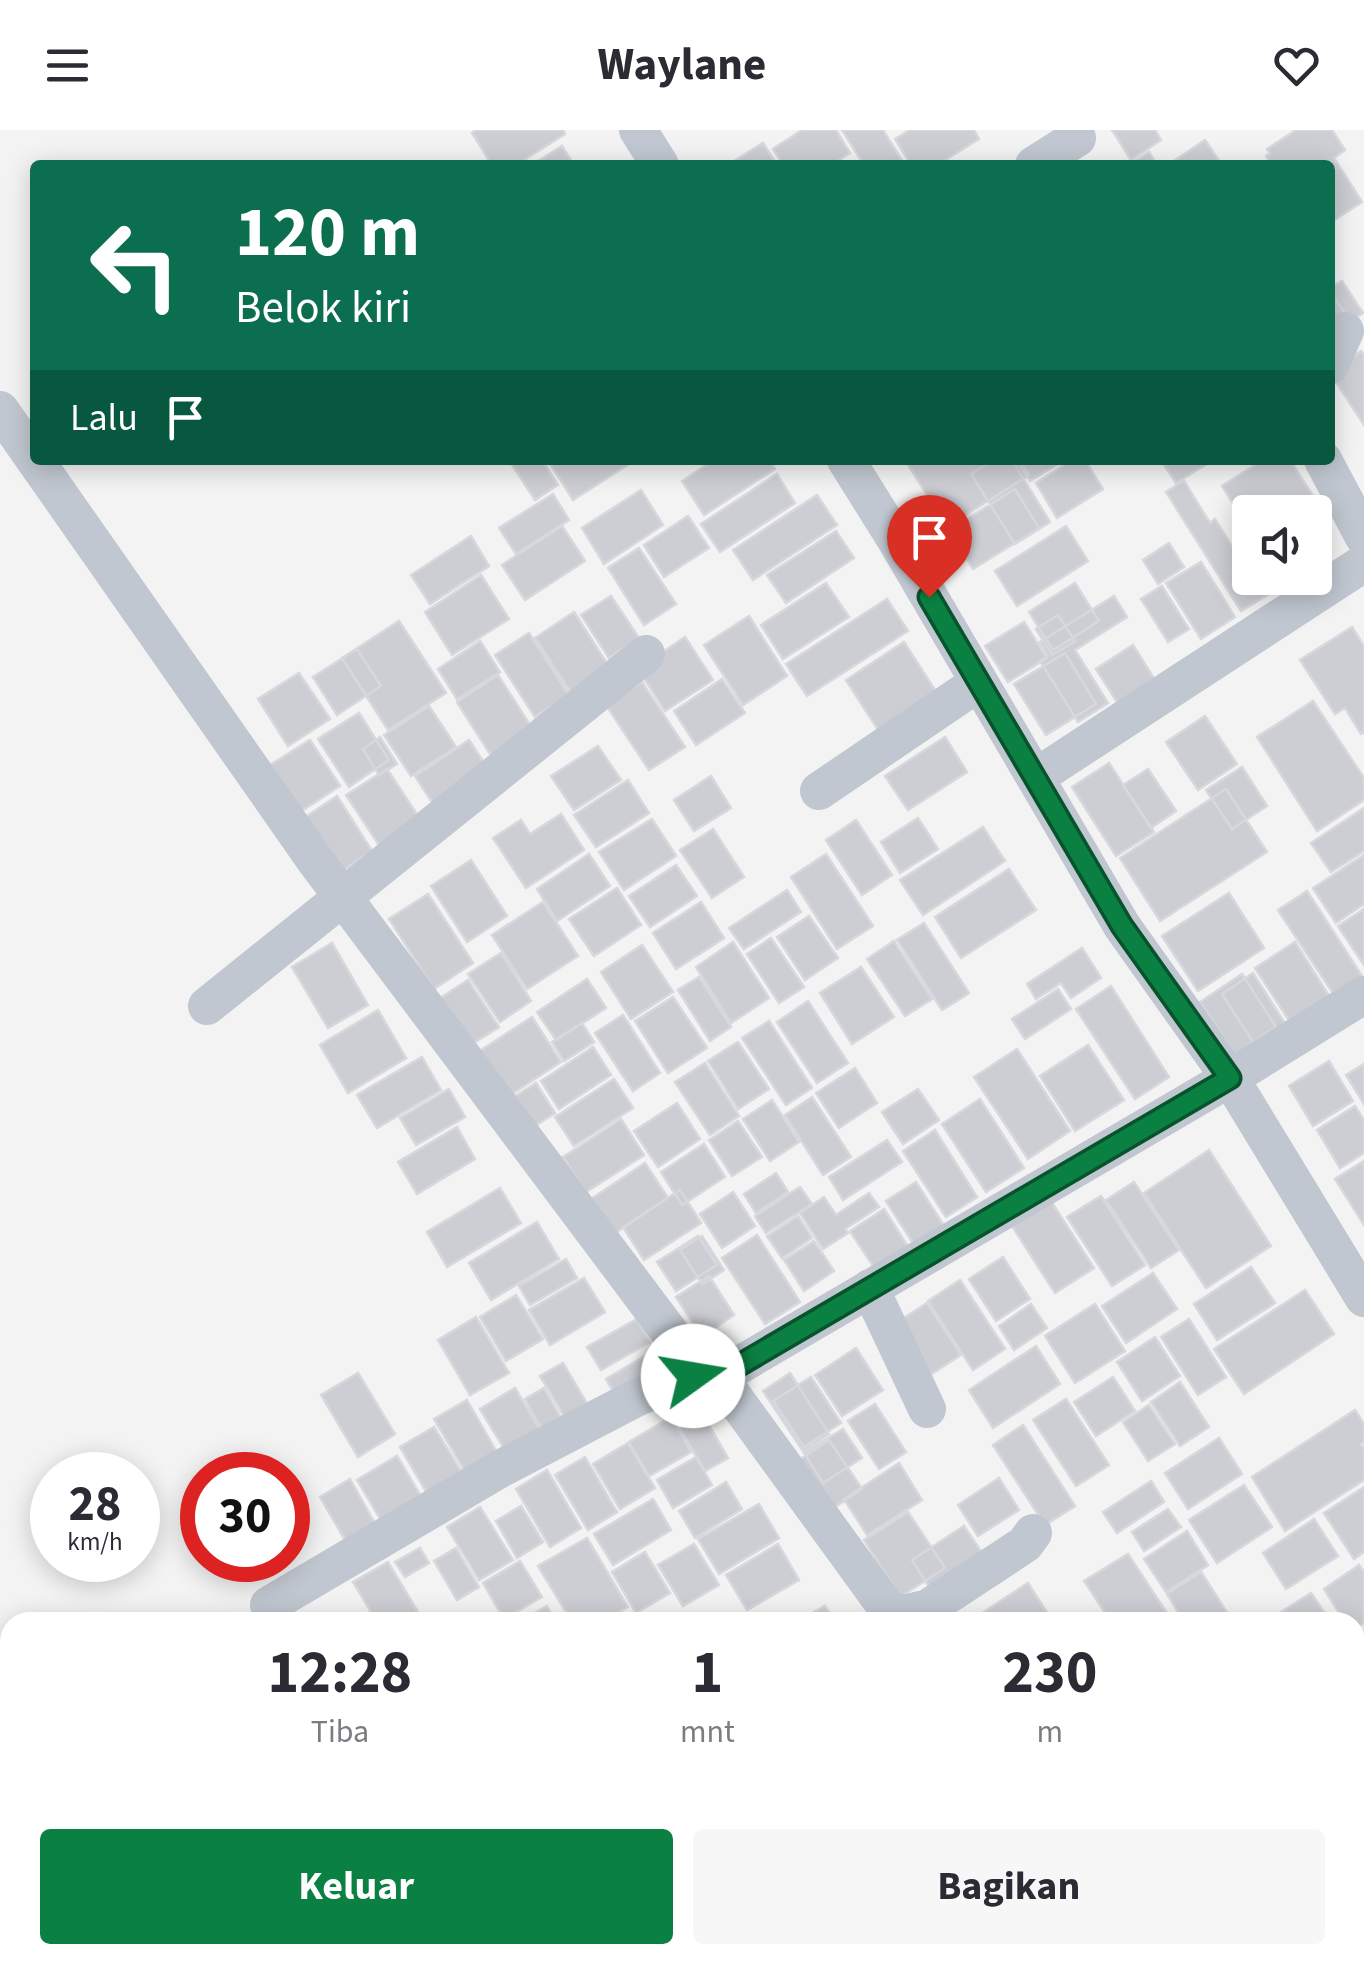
<!DOCTYPE html>
<html lang="id">
<style>
body{margin:0;font-family:"Source Sans 3",sans-serif;background:#f7f7f7;color:#2b2b33;height:100vh;display:flex;flex-direction:column;font-size:38px;white-space:nowrap}
*{box-sizing:border-box;margin:0}
p{font-size:32px;color:#7c7c81}
.icon{flex:none;width:55px;height:55px;fill:none;stroke:currentColor;stroke-width:2;stroke-linecap:round;stroke-linejoin:round}
.map{position:relative;flex:1;overflow:hidden}
.panel{position:absolute;left:0px;top:1482px;width:1365px;height:352px;display:flex;flex-direction:column;background:#fff;border-radius:30px 30px 0 0;box-shadow:0 5px 25px #0003}
.panel>*{flex:none}
.top-card{position:absolute;left:30px;top:30px;width:1305px;height:305px;border-radius:10px;box-shadow:0 5px 25px #0003;background:#0b6e4f;color:#fff;overflow:hidden}
.controls{position:absolute;left:1232px;top:365px;display:grid;gap:20px}
.controls a{display:grid;place-items:center;width:100px;height:100px;border-radius:10px;background:#fff;box-shadow:0 5px 25px #0003;font-size:50px}
.speed{position:absolute;left:30px;top:1322px;display:flex;gap:20px;font-size:50px;font-weight:700;text-align:center}
.speed>*{display:grid;place-content:center;width:130px;height:130px;border-radius:50%;background:#fff;box-shadow:0 5px 25px #0003;line-height:1}
.speed small{font-size:25px;font-weight:400}
.speed .limit{border:15px solid #d22;background:#fff;color:#111}
.pin{position:absolute;display:grid;place-items:center;width:85px;height:85px;color:#fff;margin:-102px -42px;border-radius:50% 50% 50% 0;rotate:-45deg;box-shadow:0 0 10px #0007}
.pin .icon{rotate:45deg}
.me{position:absolute;width:110px;margin:-55px;rotate:77deg;stroke-linejoin:round;filter:drop-shadow(0 0 8px #0008)}
.turn{display:flex;align-items:center;gap:35px;height:210px;padding:0 40px;font-size:45px}
.turn .icon{width:130px;height:130px;stroke-width:2.5}
.turn b{display:block;font-size:70px;line-height:85px}
.then{display:flex;align-items:center;height:95px;padding:0 40px;background:#0003;gap:20px;font-size:38px}
.eta{display:flex;justify-content:space-evenly;align-items:center;height:170px;text-align:center}
.eta b{font-size:60px;font-weight:700;line-height:70px}
.primary-button{display:flex;gap:20px;margin-top:auto;padding:20px 40px}
.primary-button a{flex:1;height:115px;border-radius:10px;background:#0b8043;color:#fff;font-size:40px;font-weight:700;line-height:115px;text-align:center}
.primary-button a+a{background:#f7f7f7;color:#2b2b33}
header{display:flex;justify-content:space-between;align-items:center;height:130px;padding:0 40px;background:#fff;font-size:45px;font-weight:700}
.map>svg:first-child{display:block}
.building{fill:#cdced4;stroke:#d7d8dd;stroke-width:2.5}
.lines{fill:none;stroke-linecap:round;stroke-linejoin:round}
.minor{stroke:#c1c7d0;stroke-width:38}
.route-casing{stroke:#07532c;stroke-width:25}
.route{stroke:#0b8043;stroke-width:18}
</style>
<header><svg class="icon" aria-label="menu" viewBox="0 0 24 24"><path d="M4 6h16M4 12h16M4 18h16"/></svg>Waylane<svg class="icon" aria-label="heart" viewBox="0 0 24 24"><path d="M12 20l-8-8c-3-5 5-10 8-4 3-6 11-1 8 4z"/></svg></header>
<div class="map">
<svg width="1364" height="1834" viewBox="0 0 1364 1834">
<rect width="100%" height="100%" fill="#f4f3f3"/>
<path class="building" d="M476 0H563L565 4 516 35H492L472 3Z
M802 0H836L850 23 831 35H783L773 19Z
M842 0H883L905 35H864Z
M910 0H974L979 9 937 35H911L895 9Z
M1112 0H1155L1161 10 1131 30Z
M1296 0H1332L1345 20 1334 28 1362 72 1330 93V35H1272L1266 26 1270 23 1267 19Z
M1205 10 1222 35H1168Z
M763 13 777 35H728Z
M562 16 574 35H532Z
M1149 22 1157 35H1129Z
M1342 151 1363 183 1330 205V158Z
M1330 161 1348 188 1330 200Z
M1361 221 1364 225V295L1330 243Z
M515 330H542L558 355 535 370 511 333Z
M559 330H635L573 370 551 335Z
M714 330H769L775 339 704 385 682 351Z
M905 330H1020L1029 345 947 397Z
M994 330H1012L1050 392 1015 414 971 344Z
M1016 330H1062L1063 331 1030 351Z
M1072 330H1085L1103 359 1057 388 1036 353Z
M1161 330H1213L1176 353Z
M1263 330H1290L1322 380 1315 384 1250 382V400L1222 356Z
M777 344 795 373 720 422 701 394Z
M1184 351 1210 393 1215 389 1235 421 1248 413 1250 448H1270L1277 459 1241 481 1166 362Z
M1015 359 1039 398 973 439 949 400Z
M641 360 663 395 604 434 582 398Z
M553 364 569 390 516 424 499 398Z
M817 365 837 395 753 450 733 420Z
M688 386 709 418 664 447 644 415Z
M562 396 585 431 525 470 502 435Z
M1066 396 1088 431 1017 476 995 441Z
M836 401 854 428 786 473 767 445Z
M471 406 489 436 430 474 411 445Z
M1169 413 1184 437 1158 454 1143 430Z
M639 418 676 474 644 495 608 438Z
M1201 432 1235 487 1201 509 1166 453Z
M481 445 509 489 452 525 425 482Z
M826 453 849 487 783 529 761 495Z
M1075 453 1099 491 1053 520 1029 482Z
M1162 456 1189 499 1168 512 1141 469Z
M611 466 639 508 609 528 581 485Z
M1114 466 1127 487 1075 520 1108 573 1078 592 1040 531 1048 526 1040 512Z
M887 469 908 501 807 566 786 534Z
M574 482 610 538 571 563 535 508Z
M1058 485 1075 511 1052 525 1036 499Z
M749 486 787 546 743 575 704 515Z
M399 491 446 563 388 600 342 528Z
M1024 492 1047 528 1008 552 985 516Z
M1352 497 1364 516V602L1361 604 1345 578 1335 584 1300 530Z
M529 503 569 565 535 587 495 525Z
M685 507 713 550 665 581 638 539Z
M480 511 500 542 457 569 438 539Z
M904 512 940 568 882 606 846 550Z
M1133 515 1157 553 1120 577 1096 539Z
M357 519 381 556 337 585 313 547Z
M1065 523 1096 574 1046 605 1014 554Z
M299 543 330 589 288 616 258 569Z
M498 545 539 609 497 635 457 572Z
M722 549 745 583 696 615 674 581Z
M642 552 685 617 649 640 606 575Z
M1313 571 1364 648V670L1317 701 1257 607Z
M429 576 456 617 411 646 384 605Z
M359 583 389 630 349 657 318 609Z
M1205 586 1237 634 1198 660 1166 612Z
M380 607 397 634 379 645 363 619Z
M945 607 967 642 908 680 885 646Z
M310 610 340 656 300 682 270 635Z
M469 610 492 645 437 680 415 646Z
M598 616 621 650 574 680 551 646Z
M1109 633 1154 702 1116 726 1072 657Z
M1242 637 1267 676 1232 699 1206 660Z
M387 639 422 692 381 718 346 665Z
M1148 639 1176 681 1151 698 1123 655Z
M711 646 731 678 694 701 674 670Z
M628 650 649 683 596 717 574 685Z
M1226 659 1267 722 1160 791 1120 728Z
M337 666 372 721 336 745 301 690Z
M1364 678V721L1331 742 1311 713Z
M561 684 584 720 526 758 493 708 521 690 530 704Z
M918 688 938 719 900 743 881 712Z
M652 689 676 726 624 760 599 722Z
M856 690 892 745 862 765 826 710Z
M983 697 1005 731 923 785 900 750Z
M713 699 744 747 712 768 680 720Z
M589 724 610 756 557 791 537 759Z
M826 724 873 796 837 819 791 747Z
M1364 725V774L1336 793 1313 758Z
M471 730 507 786 467 812 431 756Z
M676 735 697 766 650 797 629 766Z
M1009 739 1036 780 961 828 935 787Z
M617 758 641 795 594 826 569 789Z
M787 760 801 782 744 819 729 798Z
M1307 761 1364 849 1338 871 1278 780Z
M1229 763 1264 818 1198 861 1162 806Z
M428 764 473 833 434 859 389 789Z
M543 772 578 826 527 859 492 805Z
M701 772 724 808 676 839 653 803Z
M1364 779V835L1338 796Z
M809 786 838 828 805 850 777 807Z
M924 793 969 863 942 880 897 810Z
M771 808 804 857 779 873 747 824Z
M894 811 932 869 905 886 867 829Z
M733 812 769 868 731 893 696 837Z
M1295 812 1331 869 1292 895 1255 838Z
M332 813 368 875 328 898 292 837Z
M642 815 673 862 631 889 601 842Z
M1082 818 1101 848 1071 868 1061 853 1036 869 1027 854Z
M501 823 531 871 500 892 468 844Z
M861 837 894 887 852 914 820 863Z
M1253 843 1286 895 1255 915 1222 864Z
M1242 844 1276 897 1235 924 1200 872Z
M699 847 731 897 710 911 678 860Z
M587 849 606 878 556 910 537 882Z
M468 850 499 897 461 921 431 874Z
M1111 856 1169 947 1135 969 1076 879Z
M1058 859 1071 879 1025 909 1012 889Z
M673 867 707 918 668 943 635 891Z
M808 871 848 933 817 953 777 892Z
M378 880 406 928 348 963 320 915Z
M623 885 660 943 633 961 595 903Z
M532 887 561 932 501 971 472 926Z
M769 891 812 958 786 975 742 908Z
M582 893 594 912 564 931 552 912Z
M738 912 769 959 738 979 708 931Z
M1088 915 1124 970 1075 1001 1040 946Z
M593 917 611 945 559 979 541 951Z
M1017 919 1070 1001 1028 1029 974 947Z
M422 927 441 960 377 998 357 965Z
M1329 931 1353 971 1313 996 1289 956Z
M705 933 739 986 710 1005 675 952Z
M1364 934V974L1346 945Z
M855 938 877 973 839 998 816 963Z
M614 949 633 978 574 1016 555 987Z
M536 953 555 983 522 1004 503 974Z
M449 959 465 987 416 1015 400 988Z
M918 959 939 990 903 1014 882 982Z
M812 967 851 1027 823 1045 785 985Z
M980 969 1024 1038 986 1062 942 994Z
M772 970 799 1012 770 1031 743 989Z
M677 973 700 1009 658 1037 634 1001Z
M1355 976 1364 990V1023L1340 1038 1317 1000Z
M621 989 644 1025 586 1062 563 1027Z
M738 991 762 1027 732 1046 709 1010Z
M457 997 475 1029 417 1064 398 1032Z
M935 1000 977 1067 946 1087 903 1021Z
M887 1010 902 1032 843 1070 829 1047Z
M704 1014 725 1047 682 1075 661 1042Z
M1209 1020 1271 1116 1206 1158 1144 1063Z
M1364 1031V1095L1335 1049Z
M645 1033 668 1068 608 1108 585 1073Z
M776 1043 788 1062 756 1083 744 1064Z
M916 1052 946 1099 916 1118 886 1071Z
M1134 1052 1179 1120 1151 1138 1106 1070Z
M800 1057 812 1074 766 1103 755 1086Z
M500 1058 521 1093 447 1137 427 1102Z
M680 1060 701 1093 644 1130 623 1097Z
M733 1062 755 1096 722 1118 700 1084Z
M869 1063 879 1077 845 1099 848 1103 823 1119 800 1083 824 1067 836 1085Z
M1101 1066 1145 1135 1112 1156 1067 1087Z
M1051 1071 1094 1138 1055 1163 1012 1096Z
M884 1079 912 1123 879 1145 850 1101Z
M798 1086 812 1108 782 1128 767 1106Z
M537 1092 559 1129 491 1170 469 1133Z
M757 1105 800 1172 765 1194 722 1128Z
M698 1106 717 1135 676 1161 657 1132Z
M702 1106 724 1140 702 1154 680 1120Z
M814 1111 834 1141 804 1161 784 1130Z
M1003 1127 1030 1169 996 1191 969 1149Z
M566 1129 577 1148 530 1175 519 1156Z
M1251 1137 1275 1173 1217 1210 1194 1174Z
M1153 1143 1177 1179 1126 1213 1102 1176Z
M709 1146 734 1185 702 1207 676 1167Z
M584 1148 605 1182 550 1215 529 1180Z
M960 1150 1005 1219 973 1240 928 1171Z
M1305 1160 1334 1204 1244 1264 1214 1219Z
M516 1165 543 1209 506 1231 480 1187Z
M927 1173 961 1225 927 1247 893 1195Z
M1031 1174 1047 1198 1014 1220 999 1196Z
M1095 1174 1125 1221 1075 1253 1045 1206Z
M476 1187 509 1243 470 1265 438 1210Z
M637 1189 650 1212 601 1240 587 1217Z
M1189 1189 1226 1247 1198 1265 1161 1207Z
M1155 1207 1180 1246 1142 1271 1117 1232Z
M1036 1216 1060 1254 993 1298 969 1260Z
M856 1218 883 1260 842 1286 815 1245Z
M655 1220 669 1244 620 1273 606 1249Z
M563 1233 588 1275 565 1288 540 1246Z
M358 1243 395 1304 358 1327 321 1265Z
M790 1243 829 1304 803 1321 763 1261Z
M811 1247 841 1293 804 1317 773 1271Z
M1113 1247 1135 1281 1096 1306 1074 1272Z
M1180 1252 1209 1297 1180 1316 1151 1272Z
M515 1258 543 1305 508 1325 480 1279Z
M544 1258 564 1293 545 1305 525 1269Z
M1066 1269 1109 1335 1076 1356 1033 1290Z
M467 1270 499 1326 467 1345 434 1289Z
M875 1274 906 1322 879 1339 848 1291Z
M1149 1275 1175 1314 1148 1331 1123 1292Z
M1355 1280 1364 1294V1312L1361 1314 1364 1318V1350L1285 1401 1252 1347Z
M703 1285 728 1328 705 1341 680 1299Z
M671 1287 691 1322 649 1346 629 1312Z
M1023 1295 1075 1376 1045 1395 993 1315Z
M434 1297 466 1349 431 1370 400 1317Z
M843 1299 862 1328 823 1353 804 1323Z
M1219 1308 1242 1344 1188 1379 1165 1343Z
M829 1310 862 1359 829 1381 797 1331Z
M628 1313 655 1358 620 1379 593 1334Z
M397 1326 428 1378 388 1402 357 1350Z
M585 1327 617 1382 588 1400 555 1345Z
M696 1327 712 1355 673 1378 657 1350Z
M899 1333 922 1370 867 1405 844 1369Z
M547 1340 581 1398 550 1417 516 1359Z
M999 1348 1019 1380 978 1406 958 1375Z
M350 1349 378 1399 349 1417 320 1367Z
M1151 1351 1164 1372 1117 1403 1103 1382Z
M726 1352 742 1379 695 1408 679 1381Z
M1244 1355 1272 1397 1217 1433 1189 1390Z
M1364 1357V1422L1354 1429 1324 1383Z
M653 1369 671 1400 613 1435 594 1404Z
M759 1374 779 1408 719 1444 698 1409Z
M521 1376 543 1412 517 1428 496 1391Z
M480 1377 513 1430 479 1450 447 1397Z
M1168 1379 1181 1397 1144 1421 1132 1402Z
M908 1382 945 1438 900 1467 864 1410Z
M1314 1389 1338 1426 1286 1459 1263 1423Z
M964 1396 988 1432 935 1466 912 1430Z
M1187 1401 1208 1435 1166 1462 1144 1429Z
M587 1408 628 1477 601 1492H572L538 1436Z
M694 1414 719 1455 683 1476 658 1435Z
M778 1414 799 1450 747 1480 726 1445Z
M420 1418 429 1433 405 1447 395 1432Z
M456 1418 479 1457 457 1470 434 1431Z
M645 1422 670 1463 636 1483 612 1442Z
M1128 1424 1168 1485 1157 1492H1111L1084 1451Z
M520 1431 542 1467 504 1489 483 1453Z
M388 1432 424 1492H377L353 1452Z
M1359 1435 1364 1442V1493L1355 1498V1492H1345L1324 1459Z
M1201 1442 1230 1487 1222 1492H1184L1167 1464Z
M1028 1453 1053 1492H980L976 1487Z
M1311 1463 1331 1492H1270L1269 1490Z
M547 1476 556 1492H519Z
M825 1476 835 1492H796Z
M1355 1507 1364 1521 1363 1591 1355 1578Z
M1364 1598V1641L1355 1647V1604Z
M1364 1647V1682L1355 1668V1652Z
M1355 1689 1364 1703V1768L1355 1773Z"/>
<g class="lines">
<path class="minor" d="M638 0 660 35
M1034 35 1077 8
M1330 235 1345 201
M0 280 35 330
M35 330 315 730 685 1223 703 1240 719 1247
M846 330 896 410 1122 796 1230 948 1364 865
M1323 330 1364 407
M1036 647 1364 433
M819 661 978 553
M207 876 646 524
M870 1158 927 1279
M1033 1403 1025 1414 928 1478 905 1484 889 1481 719 1247 1230 948 1364 1168
M269 1475 500 1339 638 1267 703 1240"/>
</g>
<g class="lines">
<defs>
<path id="route" d="M693 1246 704 1240 719 1247 1230 948 1122 796 929 467"/>
</defs>
<use href="#route" class="route-casing"/>
<use href="#route" class="route"/>
</g>
</svg>
<div class="controls">
<a><svg class="icon" aria-label="sound" viewBox="0 0 24 24"><path d="M4 9h4l5-4v14l-5-4H4zM17 9q2 3 0 6"/></svg></a>
</div>
<div class="speed"><div>28<small>km/h</small></div><div class="limit">30</div></div>
<div class="pin" style="left:929px;top:467px;background:#d93025"><svg class="icon" aria-label="arrive" viewBox="0 0 24 24"><path d="M6 21V4h12l-3 4 3 4H6"/></svg></div>
<svg class="me" style="left:693px;top:1246px" viewBox="-20 -20 40 40"><circle r="19" fill="#fff"/><path d="M0-13L10 11 0 6-10 11z" fill="#0b8043"/></svg>
<div class="top-card">
<div class="turn"><svg class="icon" aria-label="left" viewBox="0 0 24 24"><path d="M17 20v-9H6M10 6l-5 5 5 5"/></svg><div><b>120 m</b>Belok kiri</div></div>
<div class="then">Lalu<svg class="icon" aria-label="arrive" viewBox="0 0 24 24"><path d="M6 21V4h12l-3 4 3 4H6"/></svg></div>
</div>
<section class="panel">
<div class="eta">
<div><b>12:28</b><p>Tiba</p></div>
<div><b>1</b><p>mnt</p></div>
<div><b>230</b><p>m</p></div>
</div>
<div class="primary-button"><a>Keluar</a><a>Bagikan</a></div>
</section>
</div>
